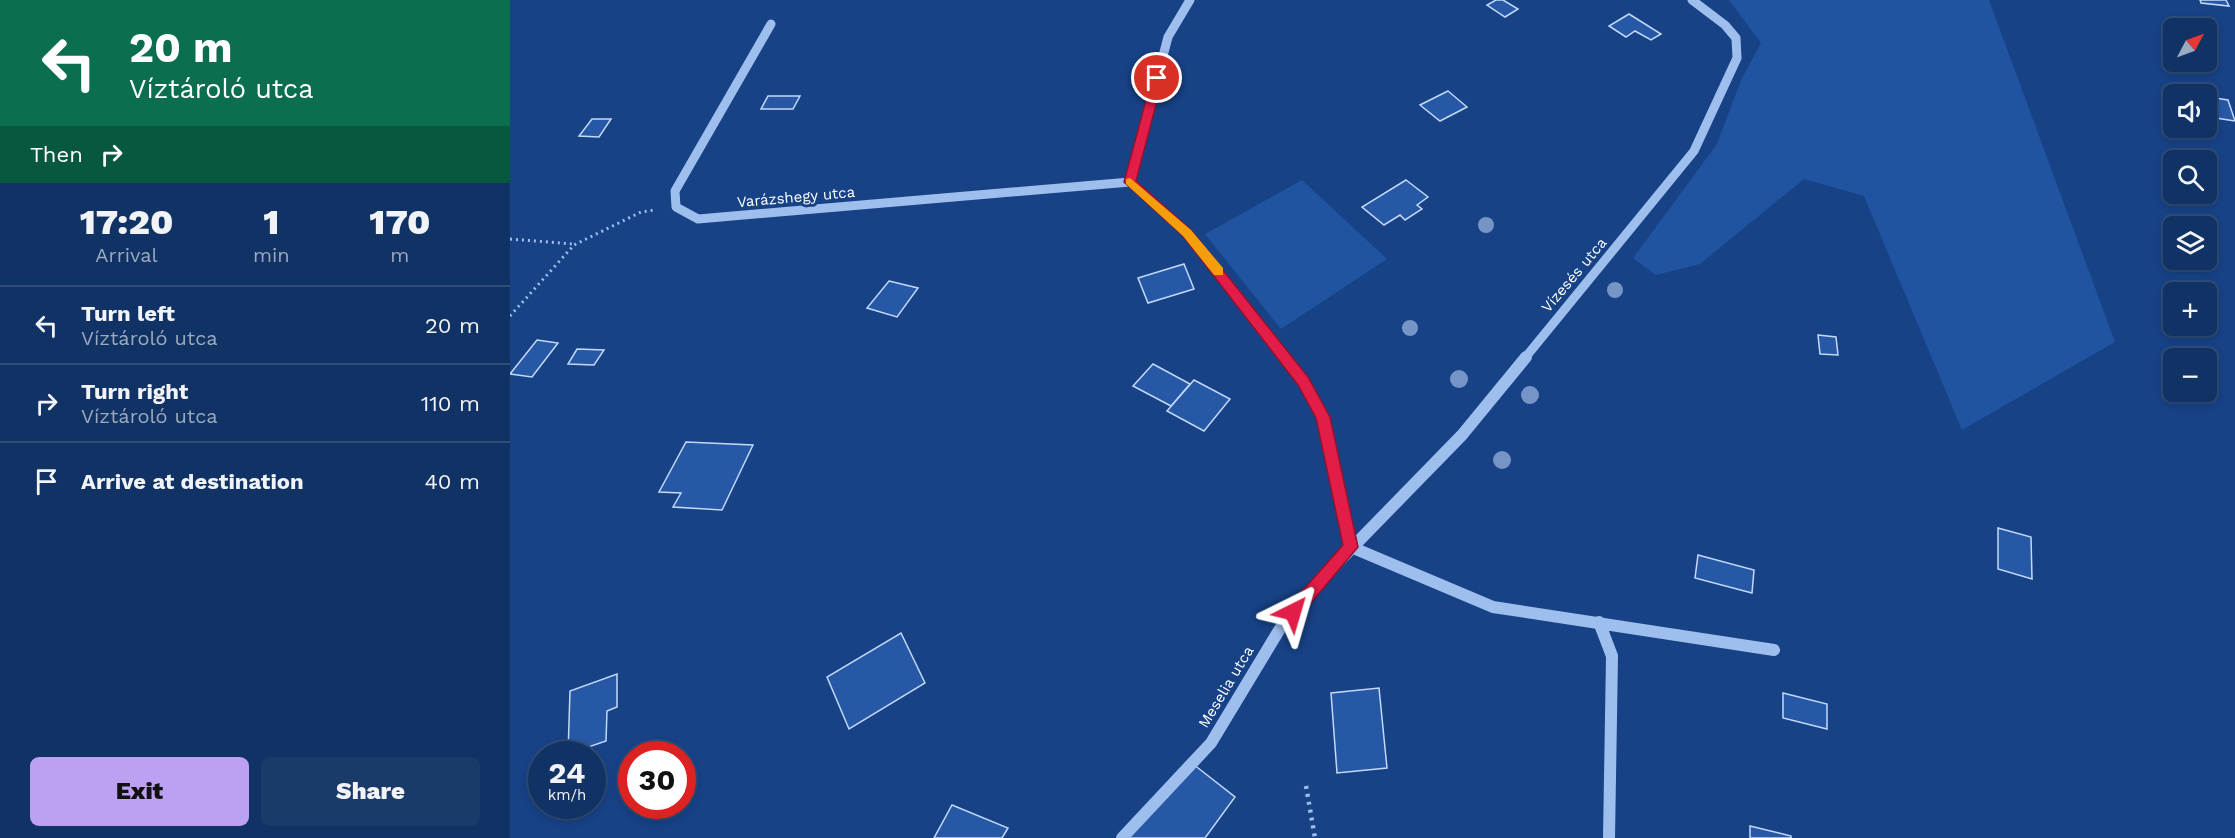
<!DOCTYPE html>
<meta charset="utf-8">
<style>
body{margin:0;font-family:"Work Sans",sans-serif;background:#1a3a6a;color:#f1f3f6;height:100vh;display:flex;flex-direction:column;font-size:22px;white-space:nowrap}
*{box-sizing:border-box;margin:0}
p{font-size:20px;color:#9caabf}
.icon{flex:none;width:33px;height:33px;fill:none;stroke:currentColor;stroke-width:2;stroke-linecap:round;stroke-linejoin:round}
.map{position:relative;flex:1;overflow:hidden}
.side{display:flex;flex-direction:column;background:#113264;width:510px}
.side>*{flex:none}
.hud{background:#0b6e4f;color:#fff;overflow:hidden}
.needle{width:39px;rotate:49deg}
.tools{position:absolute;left:1653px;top:18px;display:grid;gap:12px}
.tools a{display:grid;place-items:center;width:54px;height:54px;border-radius:9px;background:#113264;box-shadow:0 3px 9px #0003,0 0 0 2px #304d78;font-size:30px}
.speed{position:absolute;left:18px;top:741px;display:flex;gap:12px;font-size:30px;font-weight:700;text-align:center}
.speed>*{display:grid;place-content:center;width:78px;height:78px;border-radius:50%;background:#113264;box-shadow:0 3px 9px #0003,0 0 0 2px #304d78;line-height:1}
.speed small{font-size:15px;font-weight:400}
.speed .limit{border:9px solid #d22;background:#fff;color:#111}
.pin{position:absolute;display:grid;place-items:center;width:51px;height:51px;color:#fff;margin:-26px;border:3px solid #fff;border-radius:50%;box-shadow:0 2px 6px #0007}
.me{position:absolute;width:66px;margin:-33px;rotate:40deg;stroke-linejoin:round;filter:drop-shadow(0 0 4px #0008)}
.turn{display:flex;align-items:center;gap:21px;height:126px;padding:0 30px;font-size:27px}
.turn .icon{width:78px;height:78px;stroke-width:2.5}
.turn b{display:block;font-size:42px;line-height:51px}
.then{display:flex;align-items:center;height:57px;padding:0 30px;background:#0003;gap:12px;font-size:22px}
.eta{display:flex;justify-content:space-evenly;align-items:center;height:102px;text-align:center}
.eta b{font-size:36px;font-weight:800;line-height:42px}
.cta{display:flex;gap:12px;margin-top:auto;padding:12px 30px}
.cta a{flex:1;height:69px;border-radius:9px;background:#bca0f2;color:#111;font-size:24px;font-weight:800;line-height:69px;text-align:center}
.cta a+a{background:#1a3a6a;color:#f1f3f6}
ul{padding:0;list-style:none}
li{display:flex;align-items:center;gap:18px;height:78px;padding:0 30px;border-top:2px solid #304d78}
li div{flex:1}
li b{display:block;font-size:22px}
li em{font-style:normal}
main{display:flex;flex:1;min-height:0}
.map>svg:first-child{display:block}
.green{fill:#2053a0}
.building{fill:#2658a5;stroke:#c3d9fa;stroke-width:1.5}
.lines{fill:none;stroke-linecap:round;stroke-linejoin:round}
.path-far1{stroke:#9ebeed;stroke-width:3;stroke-dasharray:2 4;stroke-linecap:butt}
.path{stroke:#9ebeed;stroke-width:4.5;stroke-dasharray:3 5;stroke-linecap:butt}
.minor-far1{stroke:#9ebeed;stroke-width:9}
.minor{stroke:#9ebeed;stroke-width:12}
.tree{fill:#7695c6}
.route{fill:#e11d48;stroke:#92132f;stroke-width:1.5}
.slow{fill:#f59e0b}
.labels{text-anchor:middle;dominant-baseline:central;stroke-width:6;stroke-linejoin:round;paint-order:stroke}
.street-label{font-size:15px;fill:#fff;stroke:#174286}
</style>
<main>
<section class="side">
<div class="hud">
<div class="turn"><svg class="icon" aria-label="left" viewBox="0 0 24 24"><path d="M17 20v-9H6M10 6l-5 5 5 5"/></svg><div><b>20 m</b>Víztároló utca</div></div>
<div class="then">Then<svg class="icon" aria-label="right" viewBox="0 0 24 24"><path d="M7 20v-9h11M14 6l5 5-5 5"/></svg></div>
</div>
<div class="eta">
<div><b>17:20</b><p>Arrival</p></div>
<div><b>1</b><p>min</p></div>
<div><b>170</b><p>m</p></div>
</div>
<ul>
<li><svg class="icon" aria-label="left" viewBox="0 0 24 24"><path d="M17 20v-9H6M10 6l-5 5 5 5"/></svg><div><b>Turn left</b><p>Víztároló utca</p></div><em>20 m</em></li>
<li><svg class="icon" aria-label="right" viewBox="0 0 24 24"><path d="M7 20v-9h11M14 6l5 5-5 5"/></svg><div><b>Turn right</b><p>Víztároló utca</p></div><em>110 m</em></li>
<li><svg class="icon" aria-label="arrive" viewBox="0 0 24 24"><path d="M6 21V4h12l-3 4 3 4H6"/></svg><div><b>Arrive at destination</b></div><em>40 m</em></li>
</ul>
<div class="cta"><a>Exit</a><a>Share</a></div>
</section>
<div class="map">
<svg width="1725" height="838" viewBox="0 0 1725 838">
<rect width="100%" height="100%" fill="#174286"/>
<path class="green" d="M1219 0H1479L1605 342 1452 430 1354 196 1294 179 1190 264 1146 275 1123 258 1207 144 1231 80 1251 43Z
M792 180 877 259 771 329 695 234Z"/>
<path class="building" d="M986 0H993L1008 9 995 17 977 5Z
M1690 0H1716L1719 6 1691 3Z
M1119 14 1151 34 1141 40 1125 31 1116 37 1099 26Z
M938 91 957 107 930 121 910 105Z
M258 96H290L283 109H251Z
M1698 97 1718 100 1725 121 1706 118Z
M82 119H101L89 137 69 136Z
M896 180 918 197 907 205 912 209 895 220 890 215 874 225 852 207Z
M674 264 684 289 638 303 628 278Z
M379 281 408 288 387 317 357 308Z
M1308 335 1326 337 1328 355 1310 354Z
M27 340 48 343 22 377 0 374Z
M67 349 94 350 84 365 58 364Z
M643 364 680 384 661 406 623 386Z
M684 380 720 399 694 431 657 411Z
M176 442 243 445 212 510 163 507 171 493 149 492Z
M1488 528 1521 537 1522 579 1488 569Z
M1188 555 1244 570 1242 593 1185 578Z
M391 633 415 683 339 729 317 677Z
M107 674V707L97 711 96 741 58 754 60 691Z
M869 688 877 768 827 773 821 693Z
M1273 693 1317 704V729L1273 718Z
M683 764 725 797 695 838H621L618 836Z
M442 805 498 828 492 838H424Z
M1240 826 1281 836V838H1240Z"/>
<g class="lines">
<path class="path-far1" d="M0 239 63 244
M0 316 64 245 131 212 145 210"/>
<path class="path" d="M796 786 805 838"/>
<path class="minor-far1" d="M680 0 658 37 620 182 677 233 775 358
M261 24 165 191 166 207 188 219 620 182
M1015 358 1184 151 1227 58 1226 38 1215 25 1182 0"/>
<path class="minor" d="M774 357 793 381 813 417 841 547
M841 547 983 607 1264 650
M1089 622 1102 656 1099 838
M612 838 701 743 771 627 795 596 952 435 1016 357"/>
</g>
<g class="tree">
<circle cx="976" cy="225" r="8"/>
<circle cx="1105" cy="290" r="8"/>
<circle cx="900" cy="328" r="8"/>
<circle cx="949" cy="379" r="9"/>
<circle cx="1020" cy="395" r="9"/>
<circle cx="992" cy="460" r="9"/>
</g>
<path class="route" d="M647 75 653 78 626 181 681 230 798 377 820 417 848 547 789 617 783 619 778 617 776 612 778 607 833 545 806 418 788 385 673 236 614 182 642 78Z"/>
<path class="slow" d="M620 178 681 230 713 268V275H704L673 236 616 184V179Z"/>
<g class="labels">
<g class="street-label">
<text transform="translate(286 197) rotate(-5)">Varázshegy utca</text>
<text transform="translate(1064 275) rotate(-50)">Vízesés utca</text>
<text transform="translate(716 687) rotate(-59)">Meselia utca</text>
</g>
</g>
</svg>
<div class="tools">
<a><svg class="needle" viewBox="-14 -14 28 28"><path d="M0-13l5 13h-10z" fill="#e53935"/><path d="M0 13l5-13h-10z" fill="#9caabf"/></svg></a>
<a><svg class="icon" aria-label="sound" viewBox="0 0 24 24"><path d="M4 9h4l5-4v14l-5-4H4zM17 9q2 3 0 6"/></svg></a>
<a><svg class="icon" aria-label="search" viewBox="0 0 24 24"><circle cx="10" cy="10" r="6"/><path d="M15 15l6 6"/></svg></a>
<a><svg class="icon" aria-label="layers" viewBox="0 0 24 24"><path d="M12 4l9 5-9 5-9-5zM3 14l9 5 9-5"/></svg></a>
<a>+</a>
<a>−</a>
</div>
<div class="speed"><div>24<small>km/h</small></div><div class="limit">30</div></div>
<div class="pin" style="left:647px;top:78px;background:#d93025"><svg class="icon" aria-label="arrive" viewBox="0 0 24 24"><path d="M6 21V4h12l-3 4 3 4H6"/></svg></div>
<svg class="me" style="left:783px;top:612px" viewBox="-20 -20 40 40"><path d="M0-17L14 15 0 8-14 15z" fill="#e11d48" stroke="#fff" stroke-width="4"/></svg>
</div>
</main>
